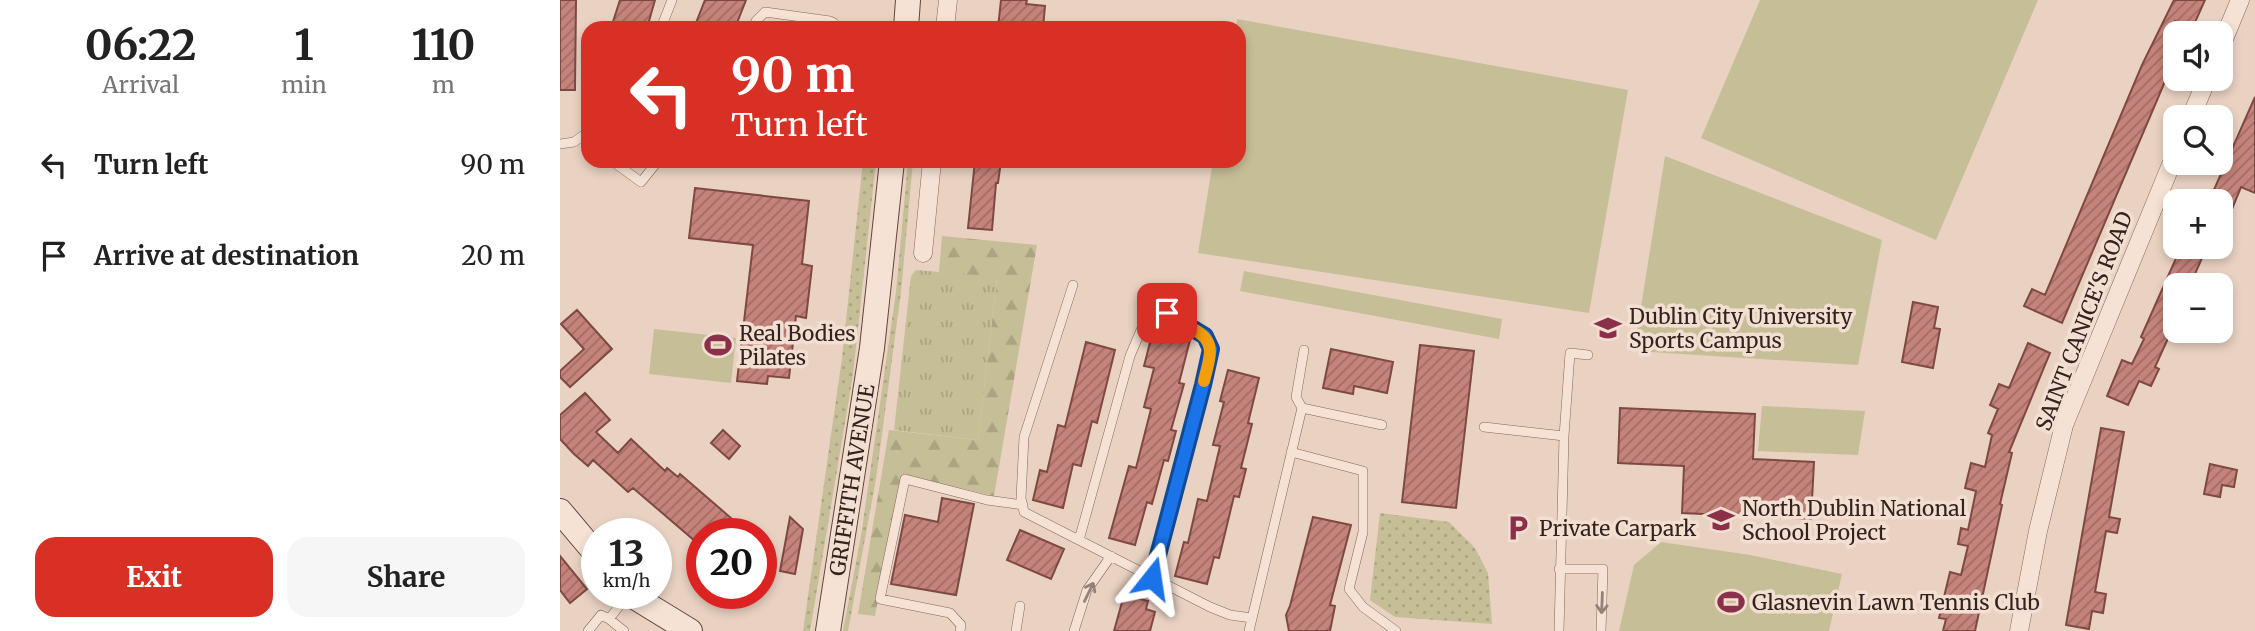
<!DOCTYPE html>
<meta charset="utf-8">
<style>
body{margin:0;font-family:Merriweather,serif;background:#f6f6f6;color:#222;height:100vh;display:flex;flex-direction:column;font-size:26px;white-space:nowrap}
*{box-sizing:border-box;margin:0}
p{font-size:23px;color:#767676}
.icon{flex:none;width:38px;height:38px;fill:none;stroke:currentColor;stroke-width:2;stroke-linecap:round;stroke-linejoin:round}
.map{position:relative;flex:1;overflow:hidden}
.panel{display:flex;flex-direction:column;background:#fff;width:560px}
.panel>*{flex:none}
.hud{position:absolute;left:21px;top:21px;width:665px;height:147px;border-radius:21px;box-shadow:0 4px 10px #0003;background:#d93025;color:#fff;overflow:hidden}
.fabs{position:absolute;left:1603px;top:21px;display:grid;gap:14px}
.fabs a{display:grid;place-items:center;width:70px;height:70px;border-radius:14px;background:#fff;box-shadow:0 4px 10px #0003;font-size:35px}
.speed{position:absolute;left:21px;top:518px;display:flex;gap:14px;font-size:35px;font-weight:700;text-align:center}
.speed>*{display:grid;place-content:center;width:91px;height:91px;border-radius:50%;background:#fff;box-shadow:0 4px 10px #0003;line-height:1}
.speed small{font-size:18px;font-weight:400}
.speed .limit{border:10px solid #d22;background:#fff;color:#111}
.pin{position:absolute;display:grid;place-items:center;width:60px;height:60px;color:#fff;margin:-30px;border-radius:14px;box-shadow:0 4px 10px #0006}
.me{position:absolute;width:77px;margin:-38px;rotate:15deg;stroke-linejoin:round;filter:drop-shadow(0 0 5px #0008)}
.turn{display:flex;align-items:center;gap:24px;height:147px;padding:0 35px;font-size:32px}
.turn .icon{width:91px;height:91px;stroke-width:2.5}
.turn b{display:block;font-size:49px;line-height:60px}
.eta{display:flex;justify-content:space-evenly;align-items:center;height:119px;text-align:center}
.eta b{font-size:42px;font-weight:700;line-height:49px}
.primary-button{display:flex;gap:14px;margin-top:auto;padding:14px 35px}
.primary-button a{flex:1;height:80px;border-radius:21px;background:#d93025;color:#fff;font-size:28px;font-weight:700;line-height:80px;text-align:center}
.primary-button a+a{background:#f6f6f6;color:#222}
ul{padding:0;list-style:none}
li{display:flex;align-items:center;gap:21px;height:91px;padding:0 35px}
li div{flex:1}
li b{display:block;font-size:26px}
li em{font-style:normal}
main{display:flex;flex:1;min-height:0}
.map>svg:first-child{display:block}
.grass{fill:url(#grass-dots)}
.forest{fill:url(#forest-firs)}
.park{fill:url(#park-tufts)}
.pitch{fill:#c6be97}
.building{fill:url(#building-hatch);stroke:#7f4943;stroke-width:2}
.lines{fill:none;stroke-linecap:round;stroke-linejoin:round}
.lane-casing{stroke:#82645b;stroke-width:10}
.street-casing{stroke:#82645b;stroke-width:19}
.secondary-casing{stroke:#63463e;stroke-width:26}
.lane{stroke:#f5e2d4;stroke-width:9}
.street{stroke:#f5e2d4;stroke-width:18}
.secondary{stroke:#f5e2d4;stroke-width:24}
.oneway{stroke:#948279}
.route-casing{stroke:#114b97;stroke-width:18}
.route{stroke:#1a73e8;stroke-width:12}
.slow{stroke:#f59e0b;stroke-width:12}
.labels{text-anchor:middle;dominant-baseline:central;stroke-width:7;stroke-linejoin:round;paint-order:stroke}
.poi-label{font-size:21px;fill:#33221e;stroke:#f2dfd1;text-anchor:start}
.street-label{font-size:21px;fill:#33221e;stroke:#f2dfd1}
</style>
<main>
<section class="panel">
<div class="eta">
<div><b>06:22</b><p>Arrival</p></div>
<div><b>1</b><p>min</p></div>
<div><b>110</b><p>m</p></div>
</div>
<ul>
<li><svg class="icon" aria-label="left" viewBox="0 0 24 24"><path d="M17 20v-9H6M10 6l-5 5 5 5"/></svg><div><b>Turn left</b></div><em>90 m</em></li>
<li><svg class="icon" aria-label="arrive" viewBox="0 0 24 24"><path d="M6 21V4h12l-3 4 3 4H6"/></svg><div><b>Arrive at destination</b></div><em>20 m</em></li>
</ul>
<div class="primary-button"><a>Exit</a><a>Share</a></div>
</section>
<div class="map">
<svg width="1695" height="631" viewBox="0 0 1695 631">
<defs>
<pattern id="grass-dots" width="8" height="8" patternUnits="userSpaceOnUse" patternTransform="scale(1.75)"><rect width="8" height="8" fill="#c6be97"/><path d="M2 2h.1M6 6h.1" fill="none" stroke="#aba382" stroke-width="1.8" stroke-linecap="round"/></pattern>
<pattern id="forest-firs" width="22" height="20" patternUnits="userSpaceOnUse" patternTransform="scale(1.75)"><rect width="22" height="20" fill="#c6be97"/><path d="M5 1l3.5 6h-7zM16 11l3.5 6h-7z" fill="#aba382"/></pattern>
<pattern id="park-tufts" width="24" height="20" patternUnits="userSpaceOnUse" patternTransform="scale(1.75)"><rect width="24" height="20" fill="#c6be97"/><path d="M3 7l-1-3M5 7V3M7 7l1-3M15 17l-1-3M17 17v-4M19 17l1-3" fill="none" stroke="#aba382"/></pattern>
<pattern id="building-hatch" width="6" height="6" patternUnits="userSpaceOnUse" patternTransform="scale(1.75)"><rect width="6" height="6" fill="#c5847b"/><path d="M-1 1l2-2M0 6l6-6M5 7l2-2" fill="none" stroke="#a16c64"/></pattern>
</defs>
<rect width="100%" height="100%" fill="#e9d2c2"/>
<path class="grass" d="M303 161H316L293 375 250 631H243L282 358Z
M348 161H353L341 292 316 479 288 631H283L301 536 336 292Z
M820 513 889 522 915 548 928 573 932 624 835 617 810 600Z"/>
<path class="forest" d="M382 236 477 245 434 496 342 474 315 616 298 614 329 430 418 440 437 278 379 272Z"/>
<path class="park" d="M356 270 437 277 418 440 334 430 351 276Z"/>
<path class="pitch" d="M1200 0H1478L1376 240 1141 138Z
M677 19 1068 90 1029 313 638 253 653 161H679V28H676Z
M1105 156 1322 240 1298 365 1074 351Z
M684 271 942 319 939 339 680 291Z
M94 329 176 338 171 383 89 374Z
M1202 406 1305 411 1298 455 1198 451Z
M1101 542 1190 555 1282 574 1269 631H1059L1074 565Z"/>
<path class="building" d="M0 0H16L15 90H0Z
M60 0H95L87 28H51Z
M145 0H186L175 28H134Z
M441 0H467L466 4 485 6 483 28H438Z
M1614 0H1645L1632 29 1615 21V58L1502 323 1464 306 1472 289 1485 295 1582 65Z
M1695 97V193L1681 187 1661 236V201H1649Z
M415 161H441L438 183H436L432 230 408 228Z
M135 188 249 201 242 264 252 266 246 318 236 316 229 378 208 376 207 384 177 381 193 245 129 238Z
M1621 247H1647L1630 285H1615V323L1595 367 1599 369 1591 386 1579 381 1568 405 1547 396 1562 360 1572 364 1584 339 1581 337Z
M1353 302 1378 307 1374 328 1380 329 1373 368 1342 362Z
M17 310 52 349 10 387 0 377V371L24 349 1 324Z
M594 327 631 336 619 383 624 384 611 430 616 431 608 461 604 460 592 504 587 502 575 545 549 538 569 466 576 468 591 409 584 407 594 368 584 366Z
M526 342 555 350 537 423 532 421 521 466 513 464 503 508 473 500 480 470 487 472 498 425 505 427Z
M1468 343 1490 353 1449 452 1452 453 1440 504 1442 505 1415 631H1383L1386 619 1379 618 1390 572 1401 575 1408 546 1398 544 1401 528 1408 530 1416 491 1405 488 1411 463 1425 467 1432 435 1428 433 1438 409 1430 405 1439 384 1449 388Z
M860 345 914 351 896 508 842 502Z
M771 349 833 362 827 393 794 386 793 394 763 388Z
M668 370 699 378 688 423 692 424 681 468 686 469 679 497 674 496 659 558 654 557 647 584 615 576 624 542 628 543 638 499 647 501 660 446 653 445 664 402 660 401Z
M25 393 50 420 36 432 58 453 71 439 105 471 107 468 118 477 120 474 171 518 158 534H142V547L73 488 68 492 33 460 28 466 14 454 0 439V415Z
M1060 408 1195 414 1193 459 1254 462 1251 519 1122 513 1124 466 1058 463Z
M1541 428 1564 432 1549 517 1560 519 1557 533 1546 531 1535 592 1546 594 1543 613 1532 611 1529 629 1506 625Z
M163 430 180 446 169 459 151 443Z
M1650 464 1677 470 1674 487 1662 485 1660 497 1644 494Z
M382 498 414 504 396 595 331 584 345 515 378 522Z
M230 517 243 529 235 574 220 571Z
M753 517 791 525 770 605 775 606 770 631H729L726 615 730 606Z
M460 530 504 549 491 579 447 560Z
M0 556 27 589 10 603 0 590Z
M564 595 588 601 586 609 595 612 590 631H554Z"/>
<g class="lines">
<defs>
<path id="lane" d="M101 28 112 0
M193 28 196 21 205 12 270 21 274 23 275 28
M0 144 14 142 28 132
M52 161 81 182 98 161
M513 285 464 437 461 498 464 512 650 607 670 615 692 618
M742 408 822 425
M924 427 1004 436 999 631
M1004 436 1010 353 1028 355
M731 452 803 471V532L789 589 803 607 836 631
M519 540 570 356 587 316 607 313 645 336 651 349 592 578
M999 569H1043L1041 631
M49 619 64 631
M28 631 41 615 49 619 68 595
M400 631 401 625 390 613 320 599 345 479 427 500 463 505
M456 631 460 606
M514 631 527 590 551 556
M689 631 742 408 736 397 744 350"/>
<path id="street" d="M385 28 388 0
M1661 46 1680 0
M1631 117 1647 79
M363 253 372 161
M1459 631 1478 531 1504 425 1615 155"/>
<path id="secondary" d="M346 28 348 0
M0 511 37 555
M68 593 130 631
M268 631 312 348 332 161"/>
</defs>
<use href="#lane" class="lane-casing"/>
<use href="#street" class="street-casing"/>
<use href="#secondary" class="secondary-casing"/>
<use href="#lane" class="lane"/>
<use href="#street" class="street"/>
<use href="#secondary" class="secondary"/>
</g>
<defs><path id="oneway-shaft" d="M-6 0H5M1.5-3L5.5 0L1.5 3" fill="none" stroke-width="1.6" stroke-linecap="round" stroke-linejoin="round" transform="scale(1.75)"/></defs>
<g class="oneway">
<use href="#oneway-shaft" transform="translate(529 592) rotate(-64)"/>
<use href="#oneway-shaft" transform="translate(1042 603) rotate(92)"/>
</g>
<g class="lines">
<defs>
<path id="route" d="M592 578 643 385 651 349 645 336 607 313"/>
</defs>
<use href="#route" class="route-casing"/>
<use href="#route" class="route"/>
<path class="slow" d="M635 330C658 343 649 359 644 381"/>
</g>
<defs>
<symbol id="university-bare" viewBox="-9 -9 18 18"><path d="M0-5L7-2L0 1L-7-2ZM-4 1L0 2.5L4 1V4Q0 6-4 4Z" fill="#8b304b" stroke="#f2dfd1" stroke-width="2.5" paint-order="stroke"/></symbol>
<symbol id="stadium-bare" viewBox="-9 -9 18 18"><path d="M0-5a6.5 5 0 1 0 0 10a6.5 5 0 1 0 0-10ZM-3.5-1.8h7v3.6h-7Z" fill="#8b304b" stroke="#f2dfd1" stroke-width="2.5" paint-order="stroke"/></symbol>
<symbol id="school-bare" viewBox="-9 -9 18 18"><path d="M0-5L7-2L0 1L-7-2ZM-4 1L0 2.5L4 1V4Q0 6-4 4Z" fill="#8b304b" stroke="#f2dfd1" stroke-width="2.5" paint-order="stroke"/></symbol>
<symbol id="parking-bare" viewBox="-9 -9 18 18"><path d="M-3.5-5.5H1a3.5 3.5 0 0 1 0 7H-1V5.5H-3.5ZM-1-3.4V-.6H.8a1.4 1.4 0 0 0 0-2.8Z" fill="#8b304b" stroke="#f2dfd1" stroke-width="2.5" paint-order="stroke"/></symbol>
</defs>
<g fill-rule="evenodd">
<use href="#university-bare" x="1029" y="309" width="38" height="38"/>
<use href="#stadium-bare" x="139" y="326" width="38" height="38"/>
<use href="#school-bare" x="1142" y="501" width="38" height="38"/>
<use href="#parking-bare" x="939" y="509" width="38" height="38"/>
<use href="#stadium-bare" x="1152" y="583" width="38" height="38"/>
</g>
<g class="labels">
<g class="poi-label">
<text x="1069" y="316">Dublin City University<tspan x="1069" dy="24">Sports Campus</tspan></text>
<text x="179" y="333">Real Bodies<tspan x="179" dy="24">Pilates</tspan></text>
<text x="1182" y="508">North Dublin National<tspan x="1182" dy="24">School Project</tspan></text>
<text x="979" y="528">Private Carpark</text>
<text x="1192" y="602">Glasnevin Lawn Tennis Club</text>
</g>
<g class="street-label">
<text transform="translate(1524 321) rotate(-69)">SAINT CANICE'S ROAD</text>
<text transform="translate(292 480) rotate(-81)">GRIFFITH AVENUE</text>
</g>
</g>
</svg>
<div class="fabs">
<a><svg class="icon" aria-label="sound" viewBox="0 0 24 24"><path d="M4 9h4l5-4v14l-5-4H4zM17 9q2 3 0 6"/></svg></a>
<a><svg class="icon" aria-label="search" viewBox="0 0 24 24"><circle cx="10" cy="10" r="6"/><path d="M15 15l6 6"/></svg></a>
<a>+</a>
<a>−</a>
</div>
<div class="speed"><div>13<small>km/h</small></div><div class="limit">20</div></div>
<div class="pin" style="left:607px;top:313px;background:#d93025"><svg class="icon" aria-label="arrive" viewBox="0 0 24 24"><path d="M6 21V4h12l-3 4 3 4H6"/></svg></div>
<svg class="me" style="left:592px;top:578px" viewBox="-20 -20 40 40"><path d="M0-17L14 15 0 8-14 15z" fill="#1a73e8" stroke="#fff" stroke-width="4"/></svg>
<div class="hud">
<div class="turn"><svg class="icon" aria-label="left" viewBox="0 0 24 24"><path d="M17 20v-9H6M10 6l-5 5 5 5"/></svg><div><b>90 m</b>Turn left</div></div>
</div>
</div>
</main>
